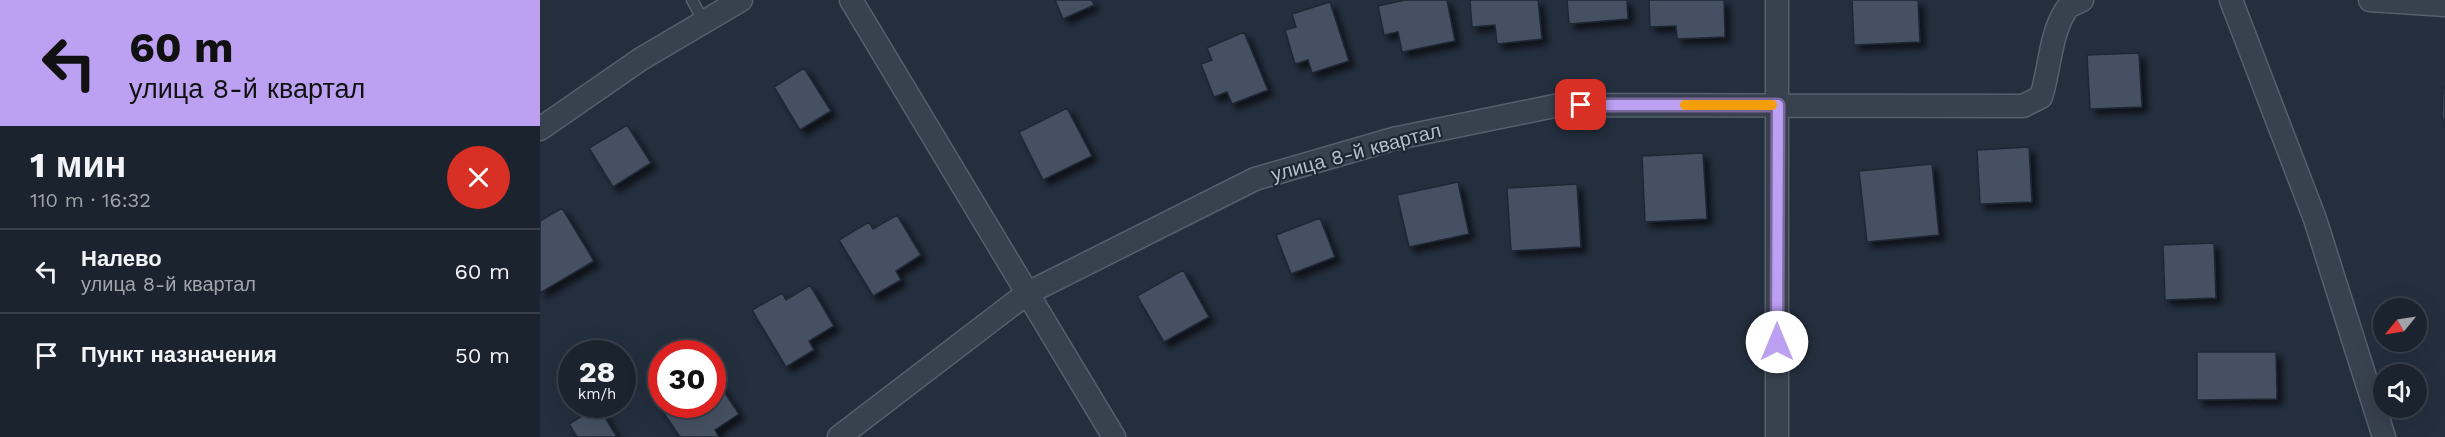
<!DOCTYPE html>
<html lang="ru">
<meta charset="utf-8">
<style>
body{margin:0;font-family:"Work Sans",sans-serif;background:#242b36;color:#f1f3f6;height:100vh;display:flex;flex-direction:column;font-size:22px;white-space:nowrap}
*{box-sizing:border-box;margin:0}
p{font-size:20px;color:#a0a4aa}
.icon{flex:none;width:33px;height:33px;fill:none;stroke:currentColor;stroke-width:2;stroke-linecap:round;stroke-linejoin:round}
.map{position:relative;flex:1;overflow:hidden}
.sheet{display:flex;flex-direction:column;background:#1b232e;width:540px}
.sheet>*{flex:none}
.banner{background:#bca0f2;color:#111;overflow:hidden}
.needle{width:39px;rotate:240deg}
.controls{position:absolute;left:1833px;top:298px;display:grid;gap:12px}
.controls a{display:grid;place-items:center;width:54px;height:54px;border-radius:50%;background:#1b232e;box-shadow:0 6px 24px #0002,0 0 0 2px #39404a;font-size:30px}
.speed{position:absolute;left:18px;top:340px;display:flex;gap:12px;font-size:30px;font-weight:700;text-align:center}
.speed>*{display:grid;place-content:center;width:78px;height:78px;border-radius:50%;background:#1b232e;box-shadow:0 6px 24px #0002,0 0 0 2px #39404a;line-height:1}
.speed small{font-size:15px;font-weight:400}
.speed .limit{border:9px solid #d22;background:#fff;color:#111}
.pin{position:absolute;display:grid;place-items:center;width:51px;height:51px;color:#fff;margin:-26px;border-radius:12px;box-shadow:0 3px 9px #0006}
.me{position:absolute;width:66px;margin:-33px;rotate:0deg;stroke-linejoin:round;filter:drop-shadow(0 0 4px #0008)}
.turn{display:flex;align-items:center;gap:21px;height:126px;padding:0 30px;font-size:27px}
.turn .icon{width:78px;height:78px;stroke-width:2.5}
.turn b{display:block;font-size:42px;line-height:51px}
.round{display:grid;place-items:center;flex:none;width:63px;height:63px;border-radius:32px;background:#242b36}
.overview{display:flex;align-items:center;justify-content:space-between;height:102px;padding:0 30px}
h1{font-size:36px;font-weight:700;line-height:45px}
ul{padding:0;list-style:none}
li{display:flex;align-items:center;gap:18px;height:84px;padding:0 30px;border-top:2px solid #39404a}
li div{flex:1}
li b{display:block;font-size:22px}
li em{font-style:normal}
main{display:flex;flex:1;min-height:0}
.map>svg:first-child{display:block}
.building{fill:#455162;stroke:#1f2835;stroke-width:1.5;filter:url(#shadow)}
.lines{fill:none;stroke-linecap:round;stroke-linejoin:round}
.service-casing{stroke:#565f6c;stroke-width:13}
.minor-casing{stroke:#565f6c;stroke-width:25}
.service{stroke:#38414e;stroke-width:10}
.minor{stroke:#38414e;stroke-width:22}
.route-casing{stroke:#7a689d;stroke-width:15}
.route{stroke:#bca0f2;stroke-width:10}
.slow{stroke:#f59e0b;stroke-width:10}
.labels{text-anchor:middle;dominant-baseline:central;stroke-width:4.5;stroke-linejoin:round;paint-order:stroke}
.street-label{font-size:20px;fill:#b4bcc9;stroke:#1d2633}
</style>
<main>
<section class="sheet">
<div class="banner">
<div class="turn"><svg class="icon" aria-label="left" viewBox="0 0 24 24"><path d="M17 20v-9H6M10 6l-5 5 5 5"/></svg><div><b>60 m</b>улица 8-й квартал</div></div>
</div>
<div class="overview"><div><h1>1 мин</h1><p>110 m · 16:32</p></div><a class="round" style="background:#d93025;color:#fff"><svg class="icon" aria-label="close" viewBox="0 0 24 24"><path d="M6 6l12 12M18 6L6 18"/></svg></a></div>
<ul>
<li><svg class="icon" aria-label="left" viewBox="0 0 24 24"><path d="M17 20v-9H6M10 6l-5 5 5 5"/></svg><div><b>Налево</b><p>улица 8-й квартал</p></div><em>60 m</em></li>
<li><svg class="icon" aria-label="arrive" viewBox="0 0 24 24"><path d="M6 21V4h12l-3 4 3 4H6"/></svg><div><b>Пункт назначения</b></div><em>50 m</em></li>
</ul>
</section>
<div class="map">
<svg width="1905" height="437" viewBox="0 0 1905 437">
<defs>
<filter id="shadow"><feDropShadow dx="5.5" dy="5.5" stdDeviation="3" flood-color="#0009"/></filter>
</defs>
<rect width="100%" height="100%" fill="#242f3e"/>
<path class="building" d="M515 0H552L554 5 523 19Z
M865 0H907L915 41 862 52 858 32 844 35 838 6Z
M930 0H998L1002 39 957 44 955 25 932 27Z
M1027 0H1087L1088 19 1029 24Z
M1109 0H1184L1185 37 1137 39 1136 26 1110 27Z
M1312 0H1378L1380 42 1314 45Z
M790 2 809 61 772 73 768 60 755 64 745 30 756 27 752 14Z
M704 32 728 90 692 104 687 92 674 97 661 64 672 60 667 48Z
M1599 53 1602 107 1550 109 1547 55Z
M264 68 291 111 260 130 234 87Z
M1903 88H1905V119H1902Z
M527 108 552 156 503 180 479 132Z
M87 125 111 163 73 187 49 148Z
M1489 147 1492 202 1440 204 1437 150Z
M1163 153 1167 219 1105 222 1102 156Z
M1392 164 1399 235 1327 242 1319 171Z
M918 182 929 234 869 247 857 195Z
M1037 184 1041 247 971 251 967 188Z
M22 208 54 261 0 293V221Z
M357 215 381 255 356 271 361 280 333 296 299 240 329 222 333 229Z
M780 218 795 257 751 274 736 235Z
M1674 243 1676 298 1625 300 1623 245Z
M643 270 669 317 624 342 597 296Z
M270 285 294 326 269 341 274 350 246 367 212 310 242 293 246 300Z
M1657 352H1736L1737 399 1657 400Z
M173 375 199 414 175 430 179 437H140L117 403 122 400V405H172Z
M58 406 77 437H37L29 424Z"/>
<g class="lines">
<defs>
<path id="service" d="M152 0 164 22"/>
<path id="minor" d="M311 0 574 437
M1691 0 1775 219 1844 437
M1830 0 1905 5
M0 129 101 59 201 0
M299 437 486 294 715 179 853 139 1019 105 1483 106 1501 97C1510 69 1510 34 1526 10 1529 5 1537 3 1542 0
M1237 437V0"/>
</defs>
<use href="#service" class="service-casing"/>
<use href="#minor" class="minor-casing"/>
<use href="#service" class="service"/>
<use href="#minor" class="minor"/>
</g>
<g class="lines">
<defs>
<path id="route" d="M1041 105H1238L1237 342"/>
</defs>
<use href="#route" class="route-casing"/>
<use href="#route" class="route"/>
<path class="slow" d="M1145 105H1232"/>
</g>
<g class="labels">
<g class="street-label">
<text transform="translate(816 152) rotate(-15)">улица 8-й квартал</text>
</g>
</g>
</svg>
<div class="controls">
<a><svg class="needle" viewBox="-14 -14 28 28"><path d="M0-13l5 13h-10z" fill="#e53935"/><path d="M0 13l5-13h-10z" fill="#a0a4aa"/></svg></a>
<a><svg class="icon" aria-label="sound" viewBox="0 0 24 24"><path d="M4 9h4l5-4v14l-5-4H4zM17 9q2 3 0 6"/></svg></a>
</div>
<div class="speed"><div>28<small>km/h</small></div><div class="limit">30</div></div>
<div class="pin" style="left:1041px;top:105px;background:#d93025"><svg class="icon" aria-label="arrive" viewBox="0 0 24 24"><path d="M6 21V4h12l-3 4 3 4H6"/></svg></div>
<svg class="me" style="left:1237px;top:342px" viewBox="-20 -20 40 40"><circle r="19" fill="#fff"/><path d="M0-13L10 11 0 6-10 11z" fill="#bca0f2"/></svg>
</div>
</main>
